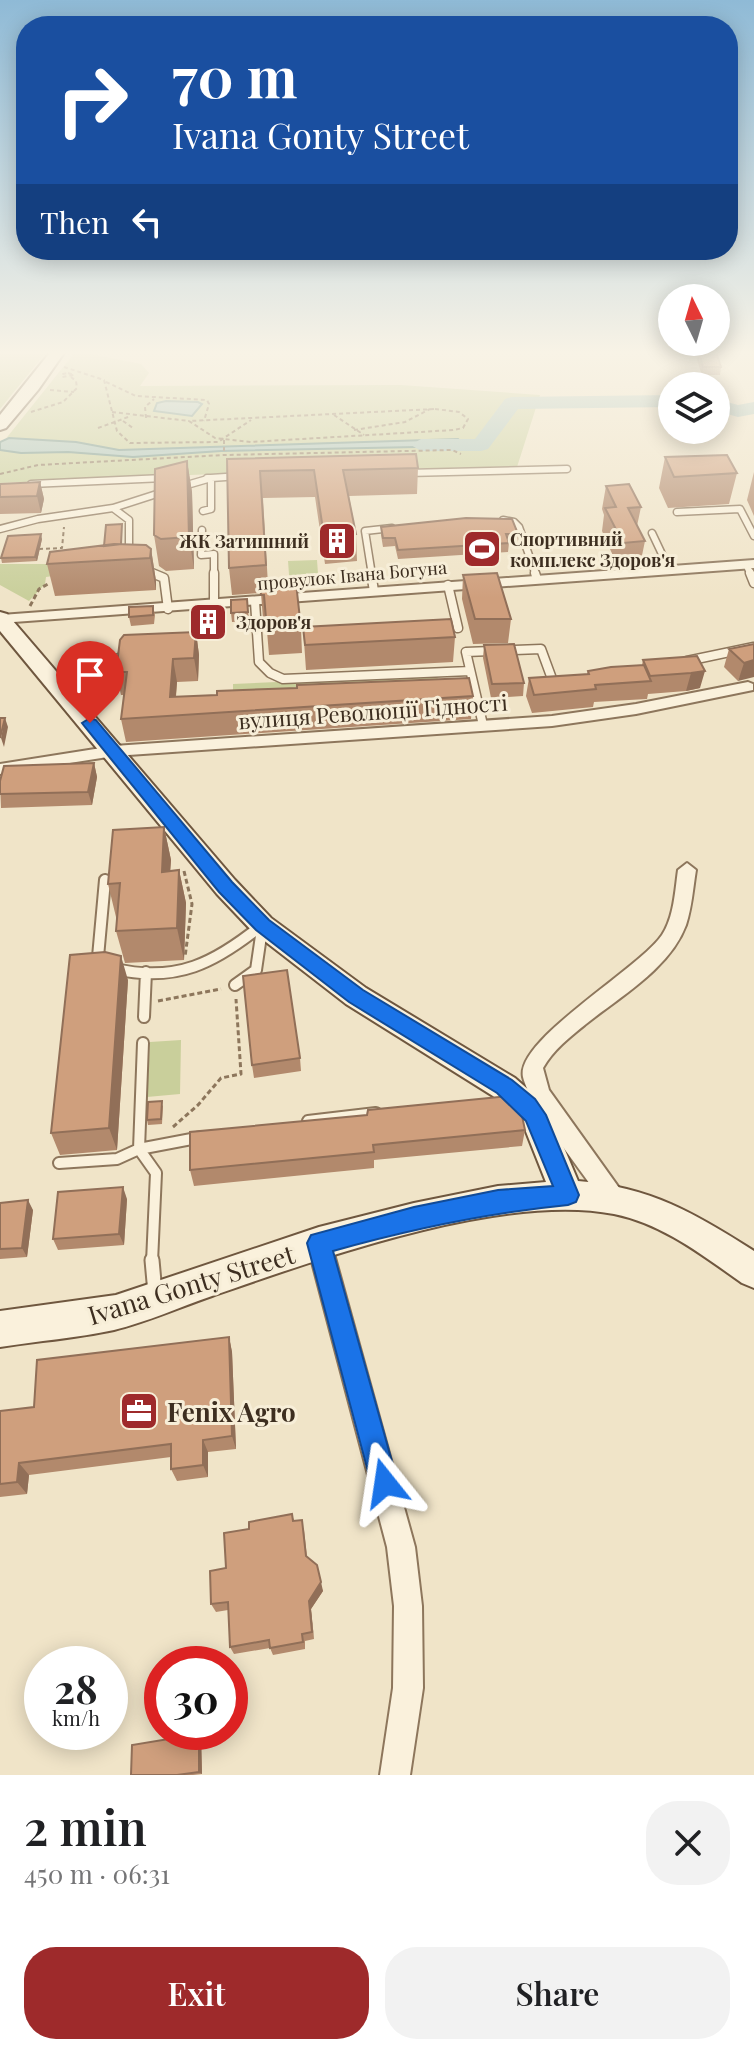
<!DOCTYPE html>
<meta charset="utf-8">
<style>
body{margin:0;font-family:"Playfair Display",serif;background:#f2f2f2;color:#202124;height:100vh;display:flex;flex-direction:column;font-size:30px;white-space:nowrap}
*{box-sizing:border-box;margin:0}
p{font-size:26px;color:#757577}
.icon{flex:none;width:44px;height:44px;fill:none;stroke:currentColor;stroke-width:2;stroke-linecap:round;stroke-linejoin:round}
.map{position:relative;height:1775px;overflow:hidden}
.sheet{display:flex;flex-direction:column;background:#fff;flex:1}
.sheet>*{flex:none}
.guide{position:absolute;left:16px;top:16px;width:722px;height:244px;border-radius:32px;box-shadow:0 4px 20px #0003;background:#1a4fa0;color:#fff;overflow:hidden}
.needle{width:52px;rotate:355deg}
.tools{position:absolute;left:658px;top:284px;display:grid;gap:16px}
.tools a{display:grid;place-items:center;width:72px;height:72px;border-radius:50%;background:#fff;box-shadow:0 4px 20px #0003;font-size:40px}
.speed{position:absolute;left:24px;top:1646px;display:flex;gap:16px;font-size:40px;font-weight:700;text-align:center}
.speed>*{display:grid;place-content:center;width:104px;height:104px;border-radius:50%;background:#fff;box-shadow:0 4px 20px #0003;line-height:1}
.speed small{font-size:20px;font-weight:400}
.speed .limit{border:12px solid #d22;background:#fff;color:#111}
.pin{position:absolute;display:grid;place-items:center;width:68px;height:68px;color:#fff;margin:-82px -34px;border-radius:50% 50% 50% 0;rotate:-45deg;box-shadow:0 0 8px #0007}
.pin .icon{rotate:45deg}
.me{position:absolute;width:88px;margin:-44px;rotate:345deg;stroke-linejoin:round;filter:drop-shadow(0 0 6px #0008)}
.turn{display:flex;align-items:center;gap:28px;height:168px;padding:0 24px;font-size:36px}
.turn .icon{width:104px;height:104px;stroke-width:2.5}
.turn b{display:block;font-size:56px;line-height:68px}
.then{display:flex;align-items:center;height:76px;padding:0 24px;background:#0003;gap:16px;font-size:30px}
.round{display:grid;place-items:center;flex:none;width:84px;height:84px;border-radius:32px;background:#f2f2f2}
.overview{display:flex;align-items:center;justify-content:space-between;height:136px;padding:0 24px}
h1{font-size:48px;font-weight:600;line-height:60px}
.cta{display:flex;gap:16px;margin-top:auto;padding:16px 24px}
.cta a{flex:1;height:92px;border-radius:32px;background:#9e2a2b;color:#fff;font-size:32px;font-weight:600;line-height:92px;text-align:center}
.cta a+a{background:#f2f2f2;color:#202124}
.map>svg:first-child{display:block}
.green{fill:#c9cf9b}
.water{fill:#a9c4bc;stroke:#6f938a;stroke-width:2}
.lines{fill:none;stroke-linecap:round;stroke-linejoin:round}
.river{fill:#a9c4bc;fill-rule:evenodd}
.service-far3-casing{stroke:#8d765c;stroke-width:9}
.service-far2-casing{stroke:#8d765c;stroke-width:11}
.service-far1-casing{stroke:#8d765c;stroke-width:14}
.service-casing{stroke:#8d765c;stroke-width:17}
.minor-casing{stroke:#8d765c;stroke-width:4}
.secondary-casing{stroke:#6f573f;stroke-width:4}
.path-far1{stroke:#8d765c;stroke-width:2;stroke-dasharray:4 3;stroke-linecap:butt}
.path{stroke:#8d765c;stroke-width:3;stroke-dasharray:5 3;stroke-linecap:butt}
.service-far3{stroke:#faf1dc;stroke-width:6}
.service-far2{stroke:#faf1dc;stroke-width:8}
.service-far1{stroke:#faf1dc;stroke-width:10}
.service{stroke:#faf1dc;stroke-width:13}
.minor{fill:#faf1dc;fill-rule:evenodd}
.secondary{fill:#faf1dc;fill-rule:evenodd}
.wall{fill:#b2896c}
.shaded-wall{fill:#916f58}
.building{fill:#cf9f7d;stroke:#916f58;stroke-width:2}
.route{fill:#1a73e8;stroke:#114b97;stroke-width:2}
.labels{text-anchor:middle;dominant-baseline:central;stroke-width:6;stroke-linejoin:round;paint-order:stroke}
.far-poi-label{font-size:18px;font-weight:bold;fill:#3d2e20;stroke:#f7eed8;text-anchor:start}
.far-street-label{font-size:18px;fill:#3d2e20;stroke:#f7eed8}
.street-label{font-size:22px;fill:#3d2e20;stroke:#f7eed8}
.near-street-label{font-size:26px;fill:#3d2e20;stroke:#f7eed8}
.near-poi-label{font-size:26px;font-weight:bold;fill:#3d2e20;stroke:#f7eed8;text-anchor:start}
</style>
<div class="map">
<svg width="754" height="1775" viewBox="0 0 754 1775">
<rect width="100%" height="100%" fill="#f0e4c8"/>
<path class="green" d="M0 350H48L0 409Z
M76 351 141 364 149 373 140 386 401 385 540 395 517 467 310 470 0 483V446Z
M317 560 319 587 290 588 288 561Z
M0 564H71L67 574 46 577 45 584 29 601 0 585Z
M437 675 440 691 233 700V684Z
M181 1040 180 1094 147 1097 150 1042Z"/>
<path class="water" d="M166 401 198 402 202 404 192 416 154 411 157 403Z
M9 438 76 442 119 450 458 439 466 446 221 451 133 457 68 452 21 453 0 450V442Z"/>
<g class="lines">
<path class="river" d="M672 395V407L518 409 488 449 481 451H421L411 445 421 439H475L505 399 512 397Z
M716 399 738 405 754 402V414L738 417 716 411Z"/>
<defs>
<path id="service-far3" d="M407 473 567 469
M31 484 164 478
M180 487 211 478 240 476
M113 508 166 491
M203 511 211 509V478H207
M677 512 740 509 754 536
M503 520 514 522 519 527 536 575
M0 529 38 519 113 508 129 520V554
M202 530 201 555 214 554V575
M652 533 669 569
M746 564 751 575
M146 571 157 575
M372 575 365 531 392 528"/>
<path id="service-far2" d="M152 573 164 578 168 609
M214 573V605
M371 573 374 591
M535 573 537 579
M750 573 754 583
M448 585 458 628
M255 602 259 662 270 673 283 679 470 671
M687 661 754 647
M54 681 122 657
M483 725 466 652 541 649 555 687"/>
<path id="service-far1" d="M103 962 98 957 105 880
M115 969C177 983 215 963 262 925
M235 985 256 970 262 929
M144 1017 146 972
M143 1043 139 1149 156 1173 152 1262
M308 1121 376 1113
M59 1163 117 1159 139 1149 202 1137"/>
<path id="service" d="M152 1260 155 1293"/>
<path id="minor" d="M754 560V568L0 623 1 615Z
M748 682 753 684V690L636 714 552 726 114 756 0 774V764L114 746 552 716 636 704Z
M687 863 696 870C693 888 692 907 686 925 670 968 621 996 586 1024 571 1036 553 1050 543 1068L549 1090 622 1192 625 1199 622 1206 614 1209 606 1206C586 1177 530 1107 523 1077 515 1040 639 969 662 935 674 917 675 891 678 870Z
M319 1232 327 1235 331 1243 415 1547 422 1606 423 1688 410 1775H380L393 1688 394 1606 387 1547 307 1243 311 1235Z"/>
<path id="secondary" d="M52 350H66L38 390 6 428 0 430V415Z
M0 612 7 614 235 880 271 918 366 988 515 1078 546 1105 578 1181C650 1187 695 1213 754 1251V1288L742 1283C702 1255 663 1224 614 1214 503 1192 319 1259 212 1296 180 1307 147 1322 114 1330 77 1338 38 1341 0 1347V1311L116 1295 319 1227 414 1203 498 1186 546 1182 523 1124 493 1096 346 1004 253 932 217 894 0 631Z"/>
</defs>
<use href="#service-far3" class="service-far3-casing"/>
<use href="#service-far2" class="service-far2-casing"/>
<use href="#service-far1" class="service-far1-casing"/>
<use href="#service" class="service-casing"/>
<use href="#minor" class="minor-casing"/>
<use href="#secondary" class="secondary-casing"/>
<path class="path-far1" d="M64 367 104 380 117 431 130 443 218 442 251 420
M68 373 74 375 62 377 63 374Z
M106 382 136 396 207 400 209 404 204 421
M50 390 74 392
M435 409 459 412 468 419 463 428 453 430 251 442 215 438 189 421Z
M31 412 63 402 77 388 76 381 71 377
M112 412 189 421
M334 415 364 435
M146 418 145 407 154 399
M123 421 133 428
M98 428 131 416
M354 430 405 422 430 409
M224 440V455
M0 474 38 465 224 455 452 450 461 454
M39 549 62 548 64 527"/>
<path class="path" d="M30 606 39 589 48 584
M184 871 192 904 185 957
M158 1001 221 989
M173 1127 198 1105 221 1078 241 1074 236 999"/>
<use href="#service-far3" class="service-far3"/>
<use href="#service-far2" class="service-far2"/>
<use href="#service-far1" class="service-far1"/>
<use href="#service" class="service"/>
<use href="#minor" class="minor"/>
<use href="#secondary" class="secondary"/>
</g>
<path class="wall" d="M699 352 721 367 720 375H702L697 360Z
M665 457 737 473 729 504 668 508 659 488Z
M227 459 418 468 417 494 349 496 356 534 357 561 325 564 315 497 263 498 268 585 301 628 302 653 269 655 266 619H263L261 593 232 595 229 568Z
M187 461 192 492 194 569 166 571 159 566 154 535Z
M754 472V516L747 500Z
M40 482 44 499 41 513 0 514V484Z
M606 486 641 507 637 526 645 541 640 565 618 567 602 531 604 515 602 509Z
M122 524V544L151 549 156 581V590L55 596 47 564 104 546Z
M381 527 518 534 517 542 509 543 508 552 398 559 395 546 383 547 381 535Z
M42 539 37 561 2 563 1 558Z
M463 575 511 619 508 643 473 644 462 599Z
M247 599 249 621 232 622 231 613Z
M153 606 155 615 154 624 131 626 129 617Z
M303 627 455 637 453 662 306 670Z
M196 632 199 655 198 681 177 682 176 697 473 696 471 719 126 742 121 719 124 695H121L116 672Z
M754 644 738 681 724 667 729 649Z
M484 645 524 683 523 696 491 698 483 658Z
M697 656 700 688 686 691 648 694 647 699 594 702 593 707 532 713 526 696 529 678 587 674 588 671 642 665 643 660Z
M94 763 97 777 92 805 1 808 0 781Z
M164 827 171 860 170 871 179 870 186 903 184 960 125 963 116 931V917L108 884Z
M128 980 117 1150 60 1155 51 1133Z
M300 1058 301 1071 254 1078 252 1065Z
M163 1105 162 1124 148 1125 147 1120Z
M367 1115 525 1130 522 1146 374 1160V1168L194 1186 190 1170Z
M127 1199 124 1245 58 1250 53 1239Z
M0 1203 33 1210 27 1257 0 1259Z
M229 1337 232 1352 236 1449 208 1452V1477L177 1481 171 1469V1457L29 1475 27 1494 0 1497V1411L34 1407Z
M292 1514 294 1521 304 1530 307 1557 323 1591 311 1609 314 1639 305 1641V1649L273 1655 270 1648 234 1654 230 1647 228 1610 216 1612 211 1604 226 1568 249 1529Z
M201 1737 202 1774 193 1775H131Z"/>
<path class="shaded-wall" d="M187 461 192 492 194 569 189 537Z
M40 482 44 499 41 513 37 496Z
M41 534 42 539 37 561 35 557Z
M151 549 156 581V590L150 558Z
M196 632 199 655 198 681 194 658Z
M173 659 177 682 174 716 170 697Z
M754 660V677L738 681 744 663Z
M705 671 700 688 686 691 691 673Z
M5 718 8 727 4 747 1 738Z
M94 763 97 777 92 805 88 792Z
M164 827 171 860 168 904 162 872Z
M179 870 186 903 184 960 177 928Z
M121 956 128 980 117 1150 109 1128Z
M123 1187 127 1199 124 1245 119 1234Z
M28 1200 33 1210 27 1257 22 1248Z
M229 1337 232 1352 236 1449 232 1436Z
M203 1440 208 1452V1477L203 1465Z
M19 1463 29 1475 27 1494 17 1482Z
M321 1582 323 1591 311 1609 314 1639 309 1601Z
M199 1734 201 1737 202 1774 199 1772Z"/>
<path class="building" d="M699 352H716L721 367H703Z
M416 454 418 468 343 470 356 534 324 536 314 470 260 471 266 565 229 568 227 459Z
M727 455 737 473 674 477 665 457Z
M187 461 189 537 161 539 154 535 155 469Z
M40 482 37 496 0 497V484Z
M629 484 641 507 628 508 645 541 623 543 605 508 616 507 606 486Z
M466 518 512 519 518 534H506L509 543 398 550 395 538H383L381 527Z
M122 524 121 544 104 546 106 525Z
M41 534 35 557 1 558 8 536Z
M114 544 146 545 151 549 150 558 47 564 50 552Z
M497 573 511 619H475L463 575Z
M260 582H268V585L296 583 301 628 267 630 264 595H261Z
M247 599 248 612 231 613V600Z
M153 606V615L129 617V607Z
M451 619 455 637 305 645 303 627Z
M196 632 194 658 173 659 170 697 217 695V691L297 688V685L469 678 473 696 121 719 127 672H116L120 640 124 635Z
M514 644 524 683 492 684 484 645Z
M754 644V660L744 663 729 649Z
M697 656 705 671 691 673 650 676 643 660Z
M644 665 651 681 595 685 596 689 534 695 529 678 589 674 588 671 611 667Z
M0 718H5L0 738Z
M94 763 88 792 0 794V781L4 766Z
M164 827 162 872 179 870 177 928 116 931 120 883 108 884 113 830Z
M105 952 121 956 109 1128 51 1133 70 955Z
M287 970 300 1058 252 1065 243 976Z
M509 1096 520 1106 525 1130 373 1145 374 1152 190 1170V1132L367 1115 368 1110Z
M162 1101 161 1119 147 1120 148 1102Z
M123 1187 119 1234 53 1239 58 1192Z
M28 1200 22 1248 0 1249V1203Z
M229 1337 232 1436 203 1440V1465L171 1469V1444L19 1463 17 1482 0 1484V1411L34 1407 37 1360Z
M292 1514 293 1521 302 1520 306 1556 317 1565 321 1582 309 1601 312 1632 302 1634 303 1642 270 1648 269 1640 230 1647 228 1602 211 1604 210 1571 226 1568 224 1533 249 1529V1522Z
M199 1734V1772L177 1775H131L132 1745Z"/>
<linearGradient id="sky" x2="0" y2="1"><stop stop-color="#8fbad6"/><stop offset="0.59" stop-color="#f8f3e6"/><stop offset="1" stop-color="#f8f3e6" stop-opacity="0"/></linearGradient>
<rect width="754" height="598" fill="url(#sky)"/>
<path class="route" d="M90 718 96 720 232 882 269 920 363 990 512 1080 535 1099 546 1115 579 1195 576 1202 568 1205C487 1213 411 1229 333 1251L398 1483 394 1492 385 1496 375 1492 371 1483 307 1243 311 1235 414 1207 498 1190 553 1186 526 1121 497 1093 349 1002 256 930 219 892 85 727 82 723Z"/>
<defs>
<symbol id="building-square" viewBox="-11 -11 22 22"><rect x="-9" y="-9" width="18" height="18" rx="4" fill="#9e2a2b" stroke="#f7eed8"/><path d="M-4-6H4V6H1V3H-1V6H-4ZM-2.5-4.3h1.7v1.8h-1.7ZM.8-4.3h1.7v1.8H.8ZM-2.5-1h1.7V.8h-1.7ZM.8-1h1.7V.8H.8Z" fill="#fff"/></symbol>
<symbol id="stadium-square" viewBox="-11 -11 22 22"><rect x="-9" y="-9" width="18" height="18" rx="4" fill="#9e2a2b" stroke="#f7eed8"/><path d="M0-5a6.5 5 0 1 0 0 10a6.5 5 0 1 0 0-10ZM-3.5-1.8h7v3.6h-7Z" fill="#fff"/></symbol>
<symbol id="office-square" viewBox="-11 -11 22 22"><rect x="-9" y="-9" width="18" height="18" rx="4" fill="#9e2a2b" stroke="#f7eed8"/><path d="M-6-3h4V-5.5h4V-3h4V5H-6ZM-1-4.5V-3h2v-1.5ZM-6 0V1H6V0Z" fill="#fff"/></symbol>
</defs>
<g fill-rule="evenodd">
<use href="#building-square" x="315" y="519" width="44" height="44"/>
<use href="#stadium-square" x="460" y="527" width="44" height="44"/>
<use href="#building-square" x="186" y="600" width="44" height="44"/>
<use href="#office-square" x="117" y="1389" width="44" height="44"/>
</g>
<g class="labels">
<g class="far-poi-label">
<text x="510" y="539">Спортивний<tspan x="510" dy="21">комплекс Здоров'я</tspan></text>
<text x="309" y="541" text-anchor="end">ЖК Затишний</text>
<text x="236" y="622">Здоров'я</text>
</g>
<g class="far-street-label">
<text transform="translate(352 575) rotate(-5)">провулок Івана Богуна</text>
</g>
<g class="street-label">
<text transform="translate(373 711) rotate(-4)">вулиця Революції Гідності</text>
</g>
<g class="near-street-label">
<text transform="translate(191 1284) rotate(-17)">Ivana Gonty Street</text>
</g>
<g class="near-poi-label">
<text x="167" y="1411">Fenix Agro</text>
</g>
</g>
</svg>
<div class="tools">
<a><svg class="needle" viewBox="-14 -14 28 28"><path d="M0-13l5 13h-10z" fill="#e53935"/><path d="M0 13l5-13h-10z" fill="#757577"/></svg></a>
<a><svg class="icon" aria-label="layers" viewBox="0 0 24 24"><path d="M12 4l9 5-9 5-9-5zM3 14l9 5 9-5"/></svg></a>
</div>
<div class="speed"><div>28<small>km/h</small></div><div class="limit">30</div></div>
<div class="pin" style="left:90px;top:723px;background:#d93025"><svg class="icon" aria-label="arrive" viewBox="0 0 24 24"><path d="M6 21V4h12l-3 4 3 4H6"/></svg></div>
<svg class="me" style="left:385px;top:1483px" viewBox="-20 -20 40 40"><path d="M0-17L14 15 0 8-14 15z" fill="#1a73e8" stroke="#fff" stroke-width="4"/></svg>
<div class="guide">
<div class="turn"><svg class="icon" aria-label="right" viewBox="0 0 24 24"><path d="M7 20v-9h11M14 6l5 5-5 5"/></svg><div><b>70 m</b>Ivana Gonty Street</div></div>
<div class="then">Then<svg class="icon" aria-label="left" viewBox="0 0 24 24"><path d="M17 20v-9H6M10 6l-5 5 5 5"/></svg></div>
</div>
</div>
<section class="sheet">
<div class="overview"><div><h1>2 min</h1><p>450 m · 06:31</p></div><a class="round"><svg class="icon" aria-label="close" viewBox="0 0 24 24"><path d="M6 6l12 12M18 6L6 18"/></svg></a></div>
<div class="cta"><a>Exit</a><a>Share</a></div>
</section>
